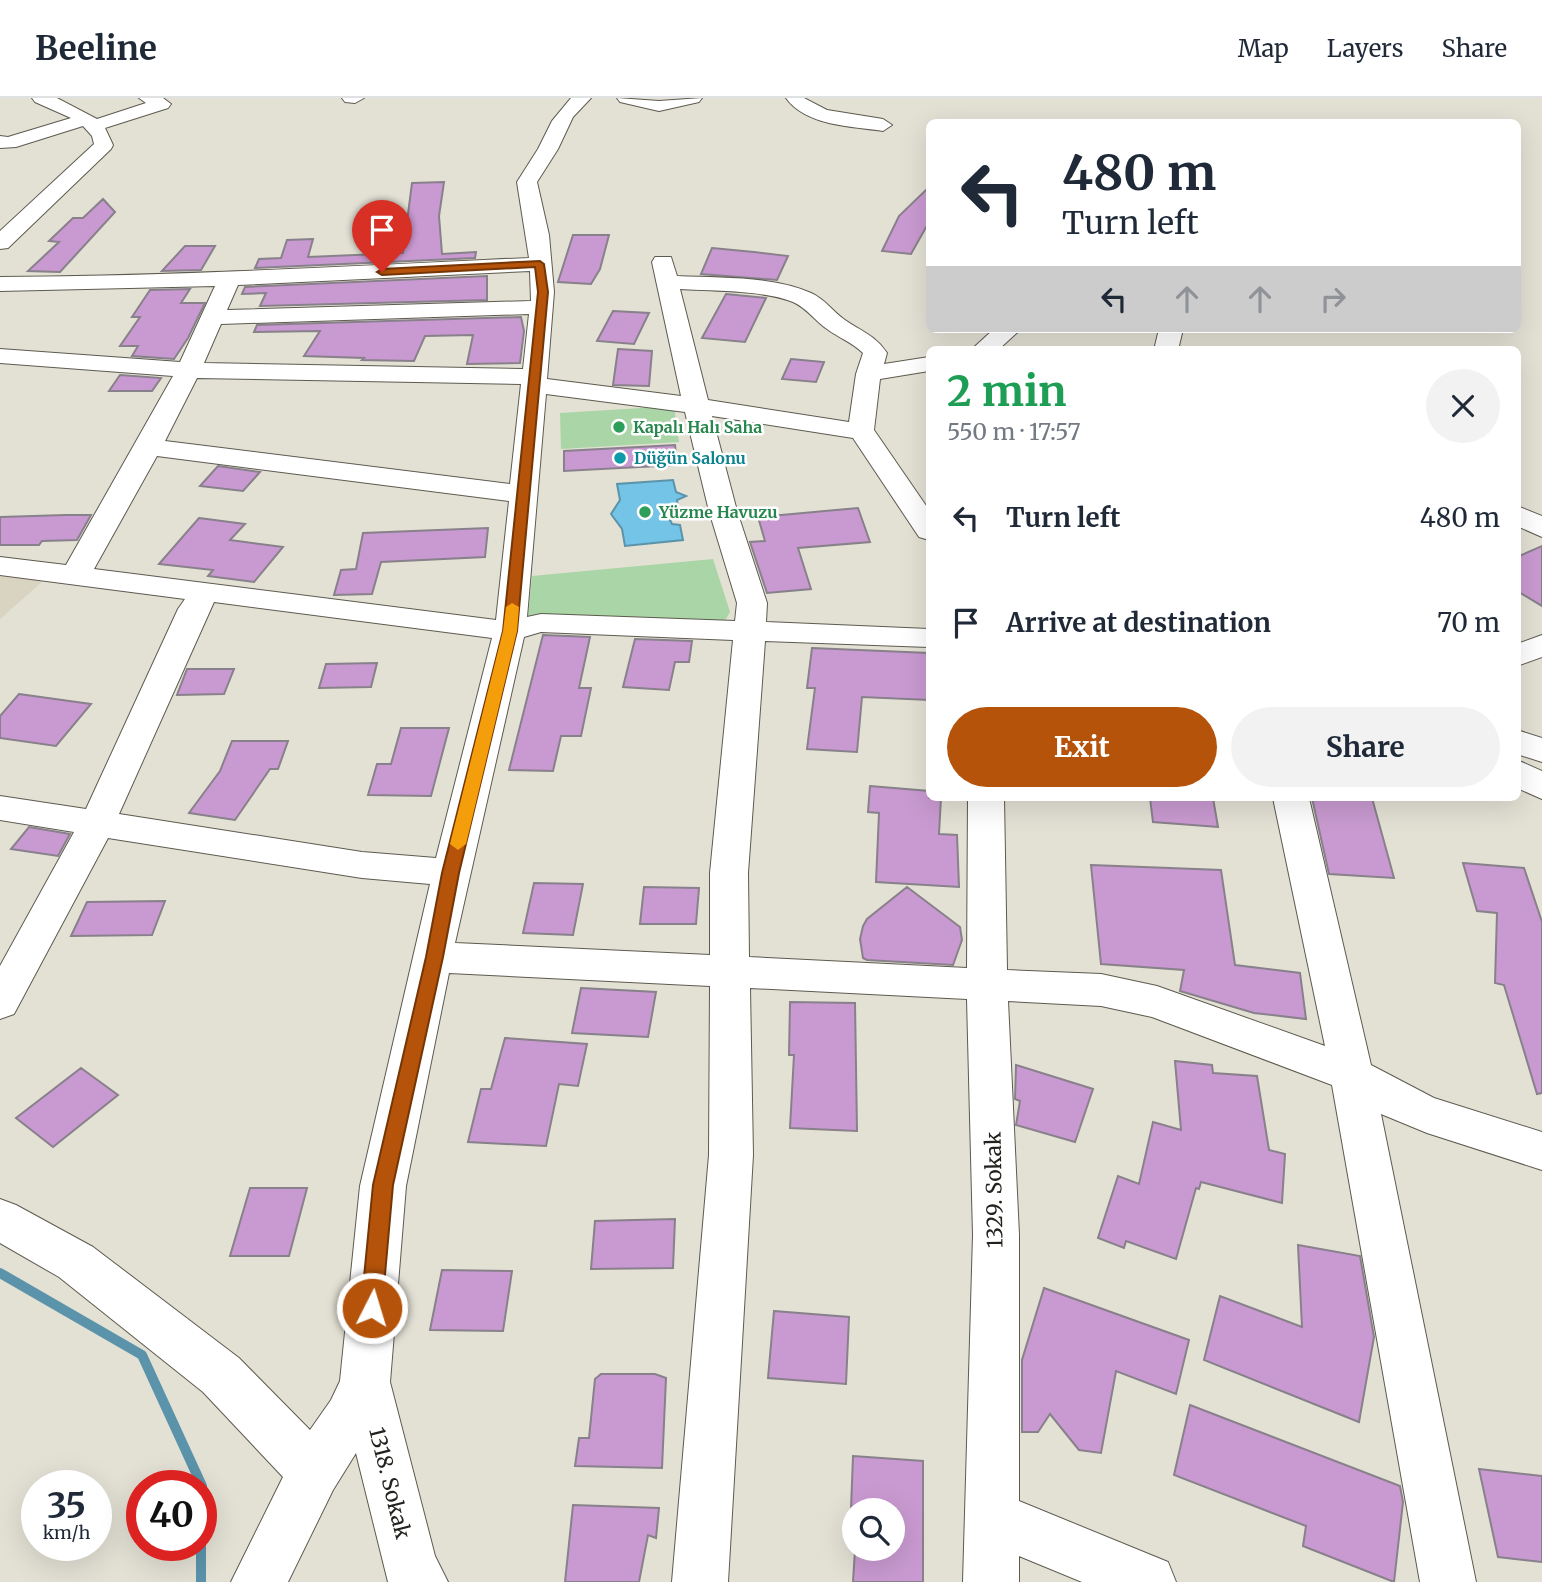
<!DOCTYPE html>
<meta charset="utf-8">
<style>
body{margin:0;font-family:Merriweather,serif;background:#f2f2f3;color:#1f2937;height:100vh;display:flex;flex-direction:column;font-size:26px;white-space:nowrap}
*{box-sizing:border-box;margin:0}
p{font-size:23px;color:#747a83}
.icon{flex:none;width:38px;height:38px;fill:none;stroke:currentColor;stroke-width:2;stroke-linecap:round;stroke-linejoin:round}
.map{position:relative;flex:1;overflow:hidden}
.panel{position:absolute;left:926px;top:248px;width:595px;height:455px;display:flex;flex-direction:column;background:#fff;border-radius:10px;box-shadow:0 7px 28px #0002}
.panel>*{flex:none}
.guide{position:absolute;left:926px;top:21px;width:595px;height:214px;border-radius:10px;box-shadow:0 7px 28px #0002;background:#fff;color:#1f2937;overflow:hidden}
.fabs{position:absolute;left:842px;top:1400px;display:grid;gap:14px}
.fabs a{display:grid;place-items:center;width:63px;height:63px;border-radius:50%;background:#fff;box-shadow:0 7px 28px #0002;font-size:35px}
.speed{position:absolute;left:21px;top:1372px;display:flex;gap:14px;font-size:35px;font-weight:700;text-align:center}
.speed>*{display:grid;place-content:center;width:91px;height:91px;border-radius:50%;background:#fff;box-shadow:0 7px 28px #0002;line-height:1}
.speed small{font-size:18px;font-weight:400}
.speed .limit{border:10px solid #d22;background:#fff;color:#111}
.pin{position:absolute;display:grid;place-items:center;width:60px;height:60px;color:#fff;margin:-72px -30px;border-radius:50% 50% 50% 0;rotate:-45deg;box-shadow:0 0 7px #0007}
.pin .icon{rotate:45deg}
.me{position:absolute;width:77px;margin:-38px;rotate:5deg;stroke-linejoin:round;filter:drop-shadow(0 0 5px #0008)}
.turn{display:flex;align-items:center;gap:24px;height:147px;padding:0 21px;font-size:32px}
.turn .icon{width:91px;height:91px;stroke-width:2.5}
.turn b{display:block;font-size:49px;line-height:60px}
.lanes{display:flex;align-items:center;height:66px;padding:0 21px;background:#0003;justify-content:center;gap:35px;direction:ltr}
.lanes .off{opacity:.35}
.round{display:grid;place-items:center;flex:none;width:74px;height:74px;border-radius:37px;background:#f2f2f3}
.head{display:flex;align-items:center;justify-content:space-between;height:119px;padding:0 21px}
h1{font-size:42px;font-weight:700;line-height:52px;color:#1e9e55}
.cta{display:flex;gap:14px;margin-top:auto;padding:14px 21px}
.cta a{flex:1;height:80px;border-radius:42px;background:#b45309;color:#fff;font-size:28px;font-weight:700;line-height:80px;text-align:center}
.cta a+a{background:#f2f2f3;color:#1f2937}
ul{padding:0;list-style:none}
li{display:flex;align-items:center;gap:21px;height:105px;padding:0 21px}
li div{flex:1}
li b{display:block;font-size:26px}
li em{font-style:normal}
header{display:flex;align-items:center;gap:42px;box-sizing:border-box;height:98px;padding:0 35px;background:#fff;border-bottom:2px solid #e0e1e3}
header strong{font-size:33px}
nav{display:flex;gap:38px;margin-inline-start:auto;font-size:24px}
.map>svg:first-child{display:block}
.built{fill:#d9d4c1}
.green{fill:#aad5a6}
.water{fill:#73c4e6;stroke:#5b93aa;stroke-width:2}
.lines{fill:none;stroke-linecap:round;stroke-linejoin:round}
.stream{stroke:#5b93aa;stroke-width:10}
.building{fill:#c99ad1;stroke:#88808a;stroke-width:2}
.minor-casing{stroke:#5d5a4f;stroke-width:2}
.minor{fill:#fff;fill-rule:evenodd}
.route{fill:#b45309;stroke:#753606;stroke-width:2}
.slow{fill:#f59e0b}
.leisure-dot{fill:#2e9e5b;stroke:#fff;stroke-width:2.5}
.culture-dot{fill:#0f9aa8;stroke:#fff;stroke-width:2.5}
.labels{text-anchor:middle;dominant-baseline:central;stroke-width:5;stroke-linejoin:round;paint-order:stroke}
.far-leisure-label{font-size:16px;font-weight:bold;fill:#27864d;stroke:#fff;text-anchor:start}
.far-culture-label{font-size:16px;font-weight:bold;fill:#0d838f;stroke:#fff;text-anchor:start}
.near-street-label{font-size:21px;fill:#23221e;stroke:#fff}
</style>
<header>
<strong>Beeline</strong>
<nav><a>Map</a><a>Layers</a><a>Share</a></nav>
</header>
<div class="map">
<svg width="1542" height="1484" viewBox="0 0 1542 1484">
<rect width="100%" height="100%" fill="#e3e0d4"/>
<path class="built" d="M0 476 44 482 0 521Z"/>
<path class="green" d="M674 308 679 344 561 351 560 315Z
M713 461 730 514 726 521 717 526 528 519 532 478Z"/>
<path class="water" d="M673 382 676 394 686 398 677 402 679 418 670 422 672 426 680 427 683 442 625 448 622 431 611 416 620 402 617 386Z"/>
<g class="lines">
<path class="stream" d="M0 1175 142 1257 202 1388 201 1436
M201 1447V1484"/>
</g>
<path class="building" d="M444 84 439 118 442 156 476 154 475 160 255 170 259 161 281 160 287 142 313 141 308 159 403 155 412 85Z
M929 89V124L911 156 882 153 899 118Z
M103 101 115 114 60 174 28 173 59 144 49 143 73 120H83Z
M573 137H609L600 171 591 186 558 184Z
M185 148H215L201 172 162 173Z
M712 150 754 154 788 158 777 182 701 176Z
M487 178V202L260 208 266 195 242 196 245 189Z
M190 191 181 205H205L188 240 174 261 132 258 138 248H120L140 219H132L150 192Z
M726 196 766 200 745 244 702 240Z
M613 213 649 215 634 246 597 243Z
M521 219 524 233 520 265 467 266 473 237 425 238 414 263 362 262 364 260 304 258 320 233 254 234 257 227Z
M618 251 652 253 649 288 613 287Z
M791 261 824 264 816 284 782 281Z
M120 277 161 280 152 293H109Z
M675 347 677 367 564 373V353Z
M218 368 260 374 243 393 200 388Z
M858 410 870 444 798 450 811 491 767 495 750 444 765 443 758 419Z
M66 417H91L77 442 42 443 39 447H0V419Z
M199 420 245 426 230 442 283 449 254 484 208 478 213 472 159 466Z
M488 430 485 459 381 464 372 496 334 497 341 472 356 471 363 435Z
M1542 448V508L1517 493V459Z
M543 537 590 539 579 590H591L581 638H561L553 673 509 672Z
M635 541 692 543 689 564H675L669 592 623 589Z
M812 550 929 555V602L862 599 857 654 807 651 815 590H807Z
M377 565 371 589 319 590 326 566Z
M187 571H234L224 596 177 597Z
M19 596 91 606 56 648 0 640V618Z
M401 630H449L431 698 368 697 377 666H391Z
M232 643H288L278 671H270L235 722 189 715 220 673Z
M870 688 929 693V700H941L939 736 957 737 959 789 876 784 879 715 868 714Z
M1150 700H1213L1218 729 1153 724Z
M1312 700H1372L1394 780 1329 776Z
M29 729 70 736 58 758 11 751Z
M1463 765 1524 770 1542 824V995L1537 996 1504 887 1495 885 1497 815 1477 813Z
M1091 767 1221 772 1235 867 1300 875 1306 921 1254 915 1180 893 1184 872 1101 866Z
M534 785 583 786 573 837 523 835Z
M644 789 699 790 696 826H640Z
M907 789 960 829 962 842 953 867 867 862 863 860 860 841 863 828 867 821Z
M165 803 152 837 71 838 87 804Z
M581 890 656 894 648 939 572 935Z
M790 904 855 905 857 1033 790 1030 794 957H789Z
M505 940 587 946 578 988 559 986 546 1048 468 1044 481 991H491Z
M1175 963 1212 967 1213 975 1257 978 1269 1052 1285 1056 1282 1105 1201 1084 1199 1091 1196 1090 1176 1161 1126 1143 1124 1150 1098 1140 1118 1078 1139 1086 1153 1024 1181 1032Z
M1016 967 1093 991 1075 1044 1016 1027 1020 1003 1015 1001Z
M81 970 118 997 53 1049 16 1020Z
M250 1090H307L289 1158H230Z
M675 1121 673 1170 591 1171 595 1123Z
M1298 1147 1360 1158 1374 1239 1359 1324 1204 1262 1220 1198 1302 1229Z
M442 1172 512 1173 503 1233 430 1232Z
M1044 1190 1189 1242 1176 1296 1116 1273 1101 1355 1079 1352 1050 1316 1038 1334H1022V1262Z
M774 1213 849 1219 846 1286 768 1280Z
M601 1276H655L666 1280 662 1370 575 1368 579 1340H589L595 1281Z
M1190 1307 1400 1388 1403 1404 1394 1484 1303 1448 1306 1428 1174 1377Z
M853 1358 923 1363V1484H853L855 1451H892V1412H854V1439L850 1438Z
M1479 1371 1542 1378V1464L1498 1459Z
M573 1407 659 1410 656 1440 648 1437 639 1484H565Z"/>
<g class="lines">
<defs>
<path id="minor" d="M32 0H57L97 21 146 5 139 0H163L171 6 168 10 105 30 113 47 111 51 8 150 0 151V133L94 46 92 38 83 28 16 49 0 50V38L8 39 71 20 35 4Z
M342 0H364L355 5 345 4Z
M571 0H591L573 19 558 51 537 84 549 137 554 194 547 281 681 298 652 164 655 159H671L677 178C720 180 772 178 811 195 825 201 833 214 845 222 861 233 876 238 887 255L884 266 929 259V273L880 281 874 332 929 412V442L919 439 853 340 712 318 737 413 767 505 766 524 929 531V549L765 543 748 775 749 859 967 870 968 700H1004L1007 872 1101 876 1157 888 1325 948 1273 700H1309L1371 967 1434 1000 1542 1034V1072L1427 1035 1381 1016 1476 1484H1420L1332 987 1152 919 1101 908 1008 903 1019 1137V1403L1168 1464 1176 1484H1082L1019 1458V1484H963L973 1137 967 901 750 890 753 1057 728 1484H672L709 1057 710 888 449 875 406 1088 390 1284 435 1458 448 1484H388L356 1355 333 1392 288 1484H231L283 1379 203 1294 59 1179 0 1145V1101L16 1107 93 1149 239 1260 310 1332 331 1302 340 1283 360 1088 430 786 362 780 108 740 14 916 0 921V868L74 734 0 722V698L86 711 178 511 185 501 0 477V459L66 467 173 278 0 265V251L180 264 215 188 0 193V179C177 178 352 168 529 160L517 84 538 51 552 23ZM530 173 531 203 227 212 238 187ZM680 191C714 193 762 192 793 204 807 210 815 223 827 231 839 240 852 244 863 255L856 276 849 324 708 302ZM529 216 523 271 204 265 221 226ZM197 280 521 286 510 386 165 343ZM546 296 685 314 709 413 737 505 735 523 541 516 527 519ZM157 358 509 403 496 522 94 471ZM214 504 492 540 436 760 362 754 119 716ZM541 534 733 542 710 775V857L455 845 524 539Z
M617 0 659 3 702 0 699 4 659 13 620 4Z
M786 0H804L827 12 883 21 892 27 883 33C851 28 806 28 786 0Z
M994 231H1021L998 252H971Z
M1159 231H1183L1178 252H1154Z
M1517 408 1542 418V439L1517 428Z
M1542 537V559L1517 568V546Z
M1517 632 1542 640V664L1517 656Z
M1517 662 1542 673V701L1517 690Z"/>
</defs>
<use href="#minor" class="minor-casing"/>
<use href="#minor" class="minor"/>
</g>
<path class="route" d="M540 163 544 166 548 194 517 533 459 775 443 859 393 1087 382 1210 379 1217 372 1220 364 1217 361 1210 373 1087 426 859 442 775 503 533 538 194 535 169 382 177 377 174 382 171Z"/>
<path class="slow" d="M512 505 519 509 517 533 466 746 458 752 450 746 503 533 506 509Z"/>
<g class="leisure-dot">
<circle cx="619" cy="329" r="7"/>
<circle cx="645" cy="414" r="7"/>
</g>
<circle class="culture-dot" cx="620" cy="360" r="7"/>
<g class="labels">
<g class="far-leisure-label">
<text x="633" y="329">Kapalı Halı Saha</text>
<text x="659" y="414">Yüzme Havuzu</text>
</g>
<g class="far-culture-label">
<text x="634" y="360">Düğün Salonu</text>
</g>
<g class="near-street-label">
<text transform="translate(994 1092) rotate(-91)">1329. Sokak</text>
<text transform="translate(390 1385) rotate(76)">1318. Sokak</text>
</g>
</g>
</svg>
<div class="fabs">
<a><svg class="icon" aria-label="search" viewBox="0 0 24 24"><circle cx="10" cy="10" r="6"/><path d="M15 15l6 6"/></svg></a>
</div>
<div class="speed"><div>35<small>km/h</small></div><div class="limit">40</div></div>
<div class="pin" style="left:382px;top:174px;background:#d93025"><svg class="icon" aria-label="arrive" viewBox="0 0 24 24"><path d="M6 21V4h12l-3 4 3 4H6"/></svg></div>
<svg class="me" style="left:372px;top:1210px" viewBox="-20 -20 40 40"><circle r="17" fill="#b45309" stroke="#fff" stroke-width="3"/><path d="M0-11L8 9 0 5-8 9z" fill="#fff"/></svg>
<div class="guide">
<div class="turn"><svg class="icon" aria-label="left" viewBox="0 0 24 24"><path d="M17 20v-9H6M10 6l-5 5 5 5"/></svg><div><b>480 m</b>Turn left</div></div>
<div class="lanes"><svg class="icon" aria-label="left" viewBox="0 0 24 24"><path d="M17 20v-9H6M10 6l-5 5 5 5"/></svg><svg class="icon off" aria-label="ahead" viewBox="0 0 24 24"><path d="M12 20V5M6 11l6-6 6 6"/></svg><svg class="icon off" aria-label="ahead" viewBox="0 0 24 24"><path d="M12 20V5M6 11l6-6 6 6"/></svg><svg class="icon off" aria-label="right" viewBox="0 0 24 24"><path d="M7 20v-9h11M14 6l5 5-5 5"/></svg></div>
</div>
<section class="panel">
<div class="head"><div><h1>2 min</h1><p>550 m · 17:57</p></div><a class="round"><svg class="icon" aria-label="close" viewBox="0 0 24 24"><path d="M6 6l12 12M18 6L6 18"/></svg></a></div>
<ul>
<li><svg class="icon" aria-label="left" viewBox="0 0 24 24"><path d="M17 20v-9H6M10 6l-5 5 5 5"/></svg><div><b>Turn left</b></div><em>480 m</em></li>
<li><svg class="icon" aria-label="arrive" viewBox="0 0 24 24"><path d="M6 21V4h12l-3 4 3 4H6"/></svg><div><b>Arrive at destination</b></div><em>70 m</em></li>
</ul>
<div class="cta"><a>Exit</a><a>Share</a></div>
</section>
</div>
